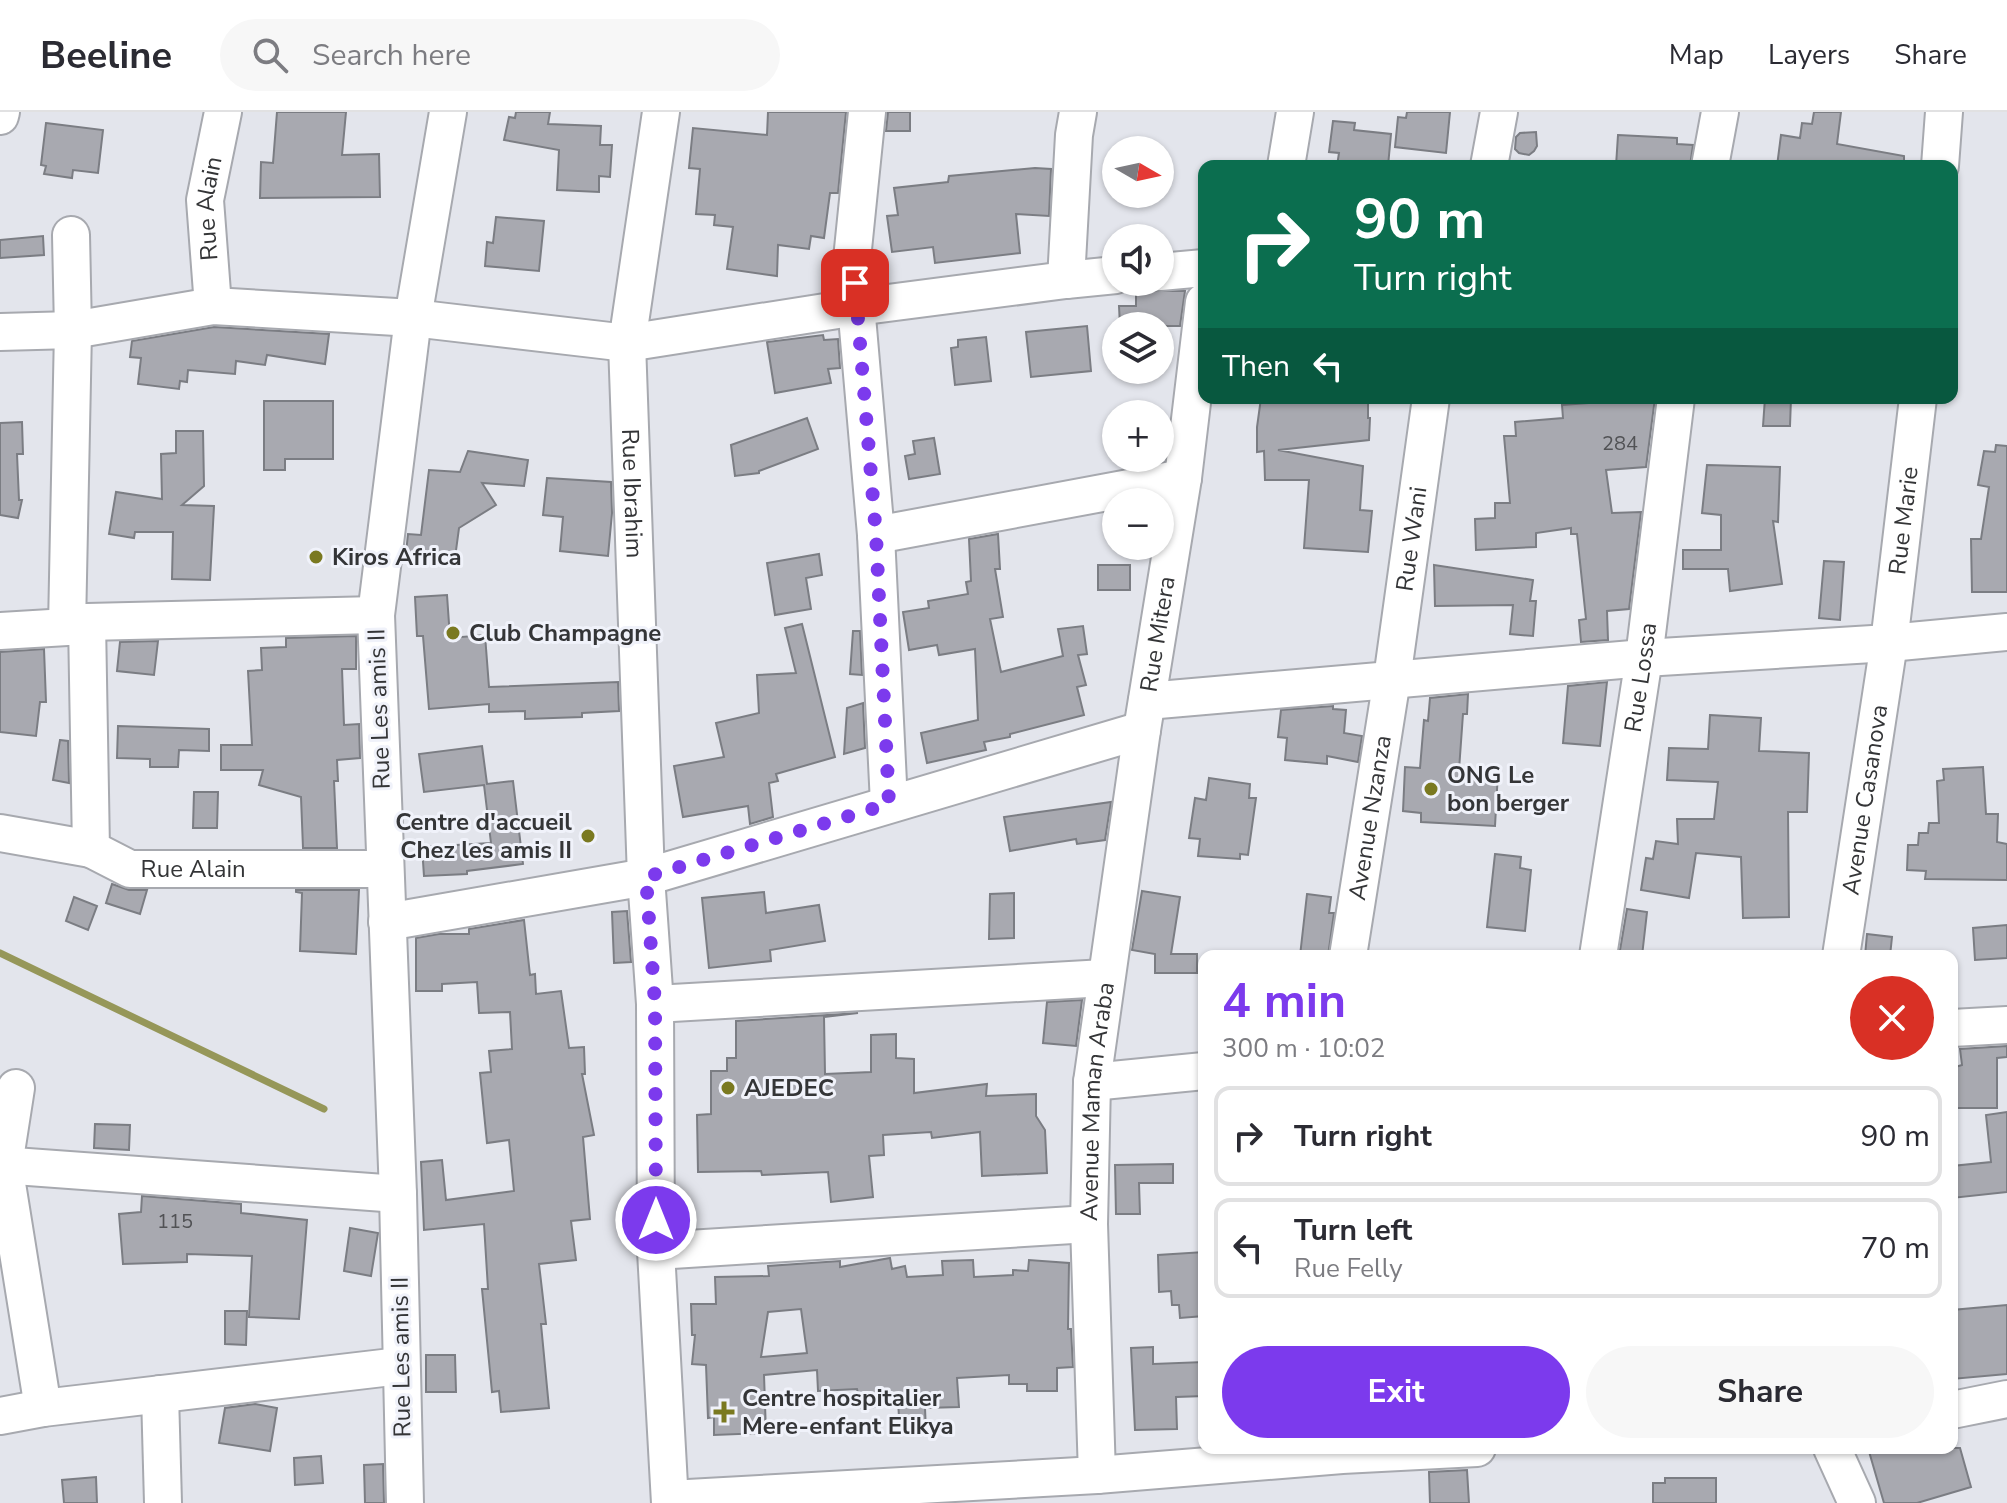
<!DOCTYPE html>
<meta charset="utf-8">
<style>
body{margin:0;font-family:"Nunito Sans",sans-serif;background:#f7f7f7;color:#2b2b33;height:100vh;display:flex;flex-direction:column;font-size:30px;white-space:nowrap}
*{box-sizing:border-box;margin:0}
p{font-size:26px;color:#7c7c81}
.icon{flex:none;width:44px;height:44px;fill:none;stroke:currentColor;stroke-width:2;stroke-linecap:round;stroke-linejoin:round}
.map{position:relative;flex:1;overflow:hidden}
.drawer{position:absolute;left:1198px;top:838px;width:760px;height:504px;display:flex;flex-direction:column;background:#fff;border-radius:16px;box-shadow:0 2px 6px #0004}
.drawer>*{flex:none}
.banner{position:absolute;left:1198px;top:48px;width:760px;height:244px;border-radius:16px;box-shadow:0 2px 6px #0004;background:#0b6e4f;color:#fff;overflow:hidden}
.needle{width:52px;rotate:99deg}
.buttons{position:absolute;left:1102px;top:24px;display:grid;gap:16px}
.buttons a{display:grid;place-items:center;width:72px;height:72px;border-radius:50%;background:#fff;box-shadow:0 2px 6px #0004;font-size:40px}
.pin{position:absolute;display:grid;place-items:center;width:68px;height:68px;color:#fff;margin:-34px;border-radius:16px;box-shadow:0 4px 12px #0006}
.me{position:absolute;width:88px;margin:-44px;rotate:0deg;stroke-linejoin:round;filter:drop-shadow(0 0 6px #0008)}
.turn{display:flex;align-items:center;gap:28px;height:168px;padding:0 24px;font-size:36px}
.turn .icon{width:104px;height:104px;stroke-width:2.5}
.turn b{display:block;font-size:56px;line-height:68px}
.then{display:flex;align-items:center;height:76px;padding:0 24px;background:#0003;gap:16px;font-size:30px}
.round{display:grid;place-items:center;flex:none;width:84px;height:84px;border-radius:42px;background:#f7f7f7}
.headline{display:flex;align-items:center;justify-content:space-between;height:136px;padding:0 24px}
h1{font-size:48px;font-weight:700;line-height:60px;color:#7c3aed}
.action{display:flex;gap:16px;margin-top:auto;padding:16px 24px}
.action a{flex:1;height:92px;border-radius:48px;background:#7c3aed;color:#fff;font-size:32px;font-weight:700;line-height:92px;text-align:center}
.action a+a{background:#f7f7f7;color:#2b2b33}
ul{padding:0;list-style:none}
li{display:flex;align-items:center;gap:24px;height:100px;margin:0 16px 12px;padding:0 8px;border:4px solid #e1e1e2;border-radius:16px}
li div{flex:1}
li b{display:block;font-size:30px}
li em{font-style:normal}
header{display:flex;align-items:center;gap:48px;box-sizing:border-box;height:112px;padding:0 40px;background:#fff;border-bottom:2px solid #e1e1e2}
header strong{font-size:38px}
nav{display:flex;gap:44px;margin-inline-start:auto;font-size:28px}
.search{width:560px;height:72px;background:#f7f7f7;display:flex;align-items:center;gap:20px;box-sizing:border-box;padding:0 28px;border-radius:44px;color:#7c7c81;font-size:30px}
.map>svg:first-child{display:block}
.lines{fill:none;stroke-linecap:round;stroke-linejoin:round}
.stream{stroke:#969759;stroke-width:7}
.building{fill:#a8a9b0;stroke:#7b7d83;stroke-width:2;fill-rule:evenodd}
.minor-casing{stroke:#a7a9af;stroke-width:40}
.minor{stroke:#fff;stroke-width:36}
.route{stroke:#7c3aed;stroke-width:14;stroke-dasharray:0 25.2}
.poi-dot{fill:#7a7920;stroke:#f0f2fa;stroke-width:3}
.labels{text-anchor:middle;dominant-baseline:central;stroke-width:6;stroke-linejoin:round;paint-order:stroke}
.number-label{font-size:20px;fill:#515255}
.street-label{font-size:24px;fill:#343537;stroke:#f0f2fa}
.poi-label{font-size:24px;font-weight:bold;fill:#343537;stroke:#f0f2fa;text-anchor:start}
</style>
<header>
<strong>Beeline</strong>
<div class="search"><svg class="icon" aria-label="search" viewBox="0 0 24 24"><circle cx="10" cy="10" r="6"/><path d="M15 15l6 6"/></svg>Search here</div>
<nav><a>Map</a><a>Layers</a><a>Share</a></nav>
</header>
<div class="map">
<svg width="2007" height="1391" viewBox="0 0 2007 1391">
<rect width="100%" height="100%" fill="#e3e5ec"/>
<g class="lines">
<path class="stream" d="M0 841 324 997"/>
</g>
<path class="building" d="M277 0H346L342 43 379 42 380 85 260 86 261 50 273 51Z
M516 0H550L548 12 601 14 600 33H612L610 65 599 64V80L557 78 559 38 504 28 509 5 515 6Z
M768 0H846L838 81H830L824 126 811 124 809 137 778 133 777 164 727 157 733 115 714 113 715 103 696 102 700 57 689 56 693 16 767 23Z
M888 0H910V19H886Z
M1407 0H1450L1446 41 1395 35 1398 5 1406 6Z
M1814 0H1841L1837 32 1904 44V54H1777L1781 23 1800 26 1802 11 1812 12Z
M1333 9 1355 11 1354 18 1391 22 1388 54H1337L1339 41 1329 40Z
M46 11 103 18 98 61 73 58 72 66 44 62 46 54 41 53Z
M1536 20 1537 34 1534 39 1529 43 1519 41 1515 37 1516 25 1520 21Z
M1618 23 1677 26V32L1693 33 1690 54H1616Z
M1035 56 1051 57 1049 104 1016 102 1020 141 935 151 933 135 892 140 887 104 898 103 894 76 948 70 949 64Z
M496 105 544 109 539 159 485 154 487 130 493 131Z
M43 124 44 143 0 146V128Z
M1136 170H1142L1152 179H1185L1180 214H1120L1119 194H1136Z
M1087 214 1091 259 1031 265 1026 220Z
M214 215 329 222 325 252 267 243 265 253 236 249 235 262 188 258 187 270 180 269 179 277 138 272 141 246 130 245 132 229Z
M823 223 824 228 838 227 840 256 828 257 831 271 775 281 767 230Z
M986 225 991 269 955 273 951 236 958 235V228Z
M1261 286H1368V306H1370L1369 328 1278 338 1363 354 1360 398 1372 399 1368 440 1304 436 1309 368H1265L1264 339 1257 340V315Z
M1655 286 1646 355 1606 358 1612 401 1641 400 1629 497 1607 499 1608 528 1581 530 1579 508 1586 507 1577 422H1571V416L1536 421V435L1476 438 1475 407 1495 406V391H1510L1504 324H1516L1515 310 1563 306 1562 293Z
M1765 286H1791L1790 314H1763Z
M264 289H333V347H285V358H264Z
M807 306 818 337 759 359V361L735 364 731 333Z
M22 310 23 342H17L19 388H22L18 406 0 403V311Z
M176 319H203L204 374 182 393 214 394 210 468 172 467 173 420H135L134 426 109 422 116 380 162 387 161 342 176 341Z
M934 326 940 362 909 367 905 344 915 342 913 329Z
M1996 333 2007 334V480H1972L1971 427H1981L1989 375 1978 373 1984 339 1995 340Z
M468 339 528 348 524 374 482 371 496 393 459 416 455 446 406 441 408 422 421 423 429 358 460 360Z
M1707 353 1780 355 1778 410 1773 409 1782 472 1730 479 1728 457H1683V438H1721V403L1702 401Z
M547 366 611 370 612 401 608 444 560 439 563 405 543 403Z
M998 422 1000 457H995L1003 505 990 507 1001 560 1063 544 1058 517 1083 514 1087 542 1078 543 1086 573 1077 575 1084 603 1010 622V625L984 630 986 638 927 651 921 621 978 608 975 537 939 543 937 533 909 538 903 500 929 496 928 489 968 482 966 470 971 469 969 427Z
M819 442 822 463 806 466 811 497 775 503 767 451Z
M1824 449 1844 450 1840 508 1819 506Z
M1098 453H1130V478H1098Z
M1434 453 1533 468 1530 489H1536L1533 524 1510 522 1513 493 1435 494Z
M447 483 450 526 485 523 489 575 618 570 619 599 582 601V605L525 607V599L489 600V592L429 597 423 524H417L415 485Z
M802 512 835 645 776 662 778 669 769 671 773 705 750 712 748 694 683 705 674 654 724 645 716 611 759 601 757 563 796 561 785 516Z
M853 519H860L862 563 850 562Z
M356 524V557H342L344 613 359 612 360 646 337 648 338 669H334L337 736H303L301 685 259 673 263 658H221V633H252L248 559 262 558 261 536 286 535V526Z
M158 529 154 563 117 559 120 530Z
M44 537 46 590H40L36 624 0 620V540Z
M1607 570 1600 634 1563 631 1568 574Z
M1468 582 1467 602H1463L1459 658 1498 660 1495 714 1421 710V701L1403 699 1405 655 1420 656 1424 608 1428 609 1430 586Z
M863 591 865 636 844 642 847 596Z
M1333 594V597L1346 598 1344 621 1362 624 1358 650 1327 644V652L1285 648 1287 626 1278 625 1281 598Z
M1710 603 1761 606 1759 639 1809 641 1807 700H1788L1789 805 1743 806 1741 745 1696 741 1689 786 1641 778 1646 746 1653 747 1656 729 1678 732 1677 707H1714L1718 670 1667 668 1669 636 1708 637Z
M118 614 209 617V639L179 638 178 655H150V647L117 646Z
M60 628 68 629 69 671 53 668Z
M482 634 487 672 513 669 523 752 467 759V762L424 764 422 735 491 731 484 673 424 680 419 642Z
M1983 655 1986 702H1998L1997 730 2007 732V768L1925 767 1926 759 1907 758 1908 733H1918L1919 721H1928L1929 711H1939L1937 669 1944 668 1943 657Z
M1209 666 1250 672 1249 686H1256L1248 743 1240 742V747L1198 744 1200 727 1189 726 1195 686 1206 688Z
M194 680H218L217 716H193Z
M1111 690 1105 728 1077 732 1076 727 1010 739 1004 705Z
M1495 742 1521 745 1520 756 1531 758 1525 819 1487 815Z
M112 772 129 778H147L140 802 106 791Z
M296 778H359L356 842 300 839 302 781 296 780Z
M1142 779 1180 785 1171 842H1197V861H1155V842L1132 838Z
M764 780 766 801 819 793 825 829 770 838 771 849 709 856 702 786Z
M1014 781V826L989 827 990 782Z
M1307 782 1331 785 1329 801H1334L1328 844H1300Z
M74 785 97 794 88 818 66 809Z
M1627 797 1647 800 1642 844H1619Z
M627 799 631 850 614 851 612 800Z
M524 808 530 863 535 862 536 882 561 879 569 936 584 935 585 962H582L594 1023 583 1025 590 1107 571 1109 576 1148 539 1152 546 1212H541L549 1296 501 1300 499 1279 492 1280 482 1177H488L484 1112 424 1118 421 1050 442 1048 446 1088 514 1079 509 1028 487 1031 480 961 491 960 489 939 512 937 510 900 479 901 477 870 442 872V879H416V826L439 822H469V817Z
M2007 813V846L1975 848 1973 816Z
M1867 822 1892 825 1890 844H1865Z
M1082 888 1076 934 1043 931 1047 890Z
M858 901 824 905 825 962 871 960V923L896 922V946L914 947V981L987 972 986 984 1036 982V1004L1045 1018 1047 1061 982 1064 980 1020 932 1026 931 1020 883 1023 884 1043 869 1044 873 1085 831 1090 828 1060 762 1063 761 1059 698 1060 697 1003 711 1002V959H727V946H736V909Z
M2007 934V945L1997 946V996H1952V956L1962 953 1960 937Z
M2007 1000V1080L1952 1086V1054L1991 1050 1986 1003Z
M95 1012 130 1013 129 1038 94 1036Z
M1173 1052V1071H1139L1140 1102H1116L1115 1053Z
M142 1084 241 1092V1101L307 1108 299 1207 249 1205 252 1144 187 1142V1150L123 1152 119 1102 141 1100Z
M350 1116 378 1121 371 1164 344 1159Z
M1204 1140V1204L1180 1206 1179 1193H1172L1171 1179 1159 1180 1158 1143Z
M890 1146 892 1157 905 1154 907 1165 943 1163 942 1149 973 1148 974 1165 1013 1163V1158L1028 1159 1029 1148 1069 1151 1068 1217H1071L1073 1255 1057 1256V1279H1027V1272H1009V1263L957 1266 959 1295 925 1296 926 1320 900 1321 898 1289 862 1298 857 1277 818 1279 817 1258 764 1263 766 1321 714 1323V1305L708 1306 706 1253 692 1252 695 1223H692L691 1192H716L715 1165 769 1164 768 1154 840 1149V1155ZM801 1197 807 1241 761 1245 768 1200Z
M2007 1193V1262L1952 1267V1198Z
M225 1199H247L246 1233 225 1232Z
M1153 1235V1252L1204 1250V1284L1176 1285 1177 1317 1135 1318 1131 1236Z
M426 1243H455L456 1280H426Z
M255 1292 277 1296 270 1339 219 1331 225 1296Z
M1868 1336H1960L1971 1375 1917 1391H1884Z
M321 1344 323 1371 295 1373 294 1346Z
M383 1352 384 1391H365L364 1353Z
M1467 1358 1469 1391H1430L1429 1360Z
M96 1365 97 1391H64L62 1368Z
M1665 1366H1716V1391H1653V1371H1665Z"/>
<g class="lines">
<defs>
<g id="minor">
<path id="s1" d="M661 0 627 231 646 765 655 892 656 1139 670 1391"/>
<path d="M867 0 852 147 876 423 889 692"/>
<path d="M0 4 1 0"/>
<path d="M1286 54 1295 0"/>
<path d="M1489 54 1499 0"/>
<path d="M1710 54 1720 0"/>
<path d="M1940 54 1944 0"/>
<path d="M1160 160 1204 156"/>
<path d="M1066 168 1074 23 1078 0"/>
<path id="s2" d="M213 194 205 88 223 0"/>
<path d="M0 220 73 218 213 194 413 206 627 231 857 195 1066 168 1116 163"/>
<path d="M876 423 1183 366"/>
<path id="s3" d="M87 510 91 737 130 757H385"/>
<path d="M67 515 73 218 71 123"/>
<path d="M0 519 67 515 87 510 376 503"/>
<path d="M1147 589 1644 546 1889 531 2007 520"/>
<path d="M0 721 91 737"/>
<path d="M387 810 646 765 1142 618"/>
<path id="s4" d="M1348 844 1392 567 1431 286"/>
<path id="s5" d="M1598 844 1644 546 1676 286"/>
<path id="s6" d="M1841 844 1889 531 1918 286"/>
<path d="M655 892 1105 866"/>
<path d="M1952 916 2007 913"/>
<path d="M1092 970 1204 959"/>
<path d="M16 976 4 1053 43 1296"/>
<path d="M0 1053 398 1082"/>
<path d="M656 1139 1089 1112"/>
<path d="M160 1282 163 1391"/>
<path d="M1952 1298 2007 1287"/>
<path d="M0 1304 43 1296 400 1254"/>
<path d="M1832 1336 1857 1391"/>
<path id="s7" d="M1097 1363 1089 1112 1092 970 1142 618 1183 366 1204 190"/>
<path d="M670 1387 1097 1363 1342 1343 1477 1336"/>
<path d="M405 1391 398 1082 376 503 413 206 448 0"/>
</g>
</defs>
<use href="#minor" class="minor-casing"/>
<use href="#minor" class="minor"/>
</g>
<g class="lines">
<path class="route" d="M656 1108 655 892 646 765 889 692 876 423 855 171"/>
</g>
<g class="poi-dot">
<circle cx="316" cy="445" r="8"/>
<circle cx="453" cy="521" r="8"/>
<circle cx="1431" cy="677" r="8"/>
<circle cx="588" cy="724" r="8"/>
<circle cx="728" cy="976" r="8"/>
<path d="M720 1288h8v8h8v8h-8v8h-8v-8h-8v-8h8z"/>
</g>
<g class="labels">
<g class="number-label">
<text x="1620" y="331">284</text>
<text x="175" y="1109">115</text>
</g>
<g class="street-label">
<text stroke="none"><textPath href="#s2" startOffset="98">Rue Alain</textPath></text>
<text stroke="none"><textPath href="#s1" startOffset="384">Rue Ibrahim</textPath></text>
<text stroke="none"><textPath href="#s6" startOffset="440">Rue Marie</textPath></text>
<text stroke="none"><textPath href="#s4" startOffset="422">Rue Wani</textPath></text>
<text stroke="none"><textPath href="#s7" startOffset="846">Rue Mitera</textPath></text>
<text stroke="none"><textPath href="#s5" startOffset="282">Rue Lossa</textPath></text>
<text transform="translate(379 597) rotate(-92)">Rue Les amis II</text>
<text stroke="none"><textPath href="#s6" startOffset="158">Avenue Casanova</textPath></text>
<text stroke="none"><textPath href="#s4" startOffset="140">Avenue Nzanza</textPath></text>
<text stroke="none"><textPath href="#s3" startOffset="334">Rue Alain</textPath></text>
<text stroke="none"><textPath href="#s7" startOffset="374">Avenue Maman Araba</textPath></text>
<text transform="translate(401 1245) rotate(-91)">Rue Les amis II</text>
</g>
<g class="poi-label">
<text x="332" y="445">Kiros Africa</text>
<text x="469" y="521">Club Champagne</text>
<text x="1447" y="663">ONG Le<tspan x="1447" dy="28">bon berger</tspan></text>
<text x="572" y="710" text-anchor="end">Centre d'accueil<tspan x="572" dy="28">Chez les amis II</tspan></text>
<text x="744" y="976">AJEDEC</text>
<text x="742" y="1286">Centre hospitalier<tspan x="742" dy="28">Mere-enfant Elikya</tspan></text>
</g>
</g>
</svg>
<div class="buttons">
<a><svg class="needle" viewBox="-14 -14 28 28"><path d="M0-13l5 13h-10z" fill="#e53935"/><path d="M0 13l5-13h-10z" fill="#7c7c81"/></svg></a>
<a><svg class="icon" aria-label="sound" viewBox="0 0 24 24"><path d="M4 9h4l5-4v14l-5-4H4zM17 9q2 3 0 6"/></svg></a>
<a><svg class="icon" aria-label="layers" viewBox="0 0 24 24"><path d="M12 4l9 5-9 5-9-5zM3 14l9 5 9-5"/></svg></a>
<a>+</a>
<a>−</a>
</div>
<div class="pin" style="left:855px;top:171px;background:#d93025"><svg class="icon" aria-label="arrive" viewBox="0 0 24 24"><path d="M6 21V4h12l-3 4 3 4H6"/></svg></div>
<svg class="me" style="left:656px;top:1108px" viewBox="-20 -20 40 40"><circle r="17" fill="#7c3aed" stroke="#fff" stroke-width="3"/><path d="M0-11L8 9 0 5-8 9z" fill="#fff"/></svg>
<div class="banner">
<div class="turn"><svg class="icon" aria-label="right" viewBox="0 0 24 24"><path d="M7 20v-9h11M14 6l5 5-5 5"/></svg><div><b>90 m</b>Turn right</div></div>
<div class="then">Then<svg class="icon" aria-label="left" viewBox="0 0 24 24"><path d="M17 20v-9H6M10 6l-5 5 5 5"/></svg></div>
</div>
<section class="drawer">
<div class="headline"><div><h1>4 min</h1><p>300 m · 10:02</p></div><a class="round" style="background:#d93025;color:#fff"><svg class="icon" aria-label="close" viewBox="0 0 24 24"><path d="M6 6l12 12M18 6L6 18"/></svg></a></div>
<ul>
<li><svg class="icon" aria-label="right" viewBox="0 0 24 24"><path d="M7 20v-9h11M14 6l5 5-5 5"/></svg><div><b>Turn right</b></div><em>90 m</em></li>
<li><svg class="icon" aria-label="left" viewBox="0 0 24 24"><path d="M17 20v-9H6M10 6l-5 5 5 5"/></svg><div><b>Turn left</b><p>Rue Felly</p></div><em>70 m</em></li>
</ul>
<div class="action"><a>Exit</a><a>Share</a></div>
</section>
</div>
